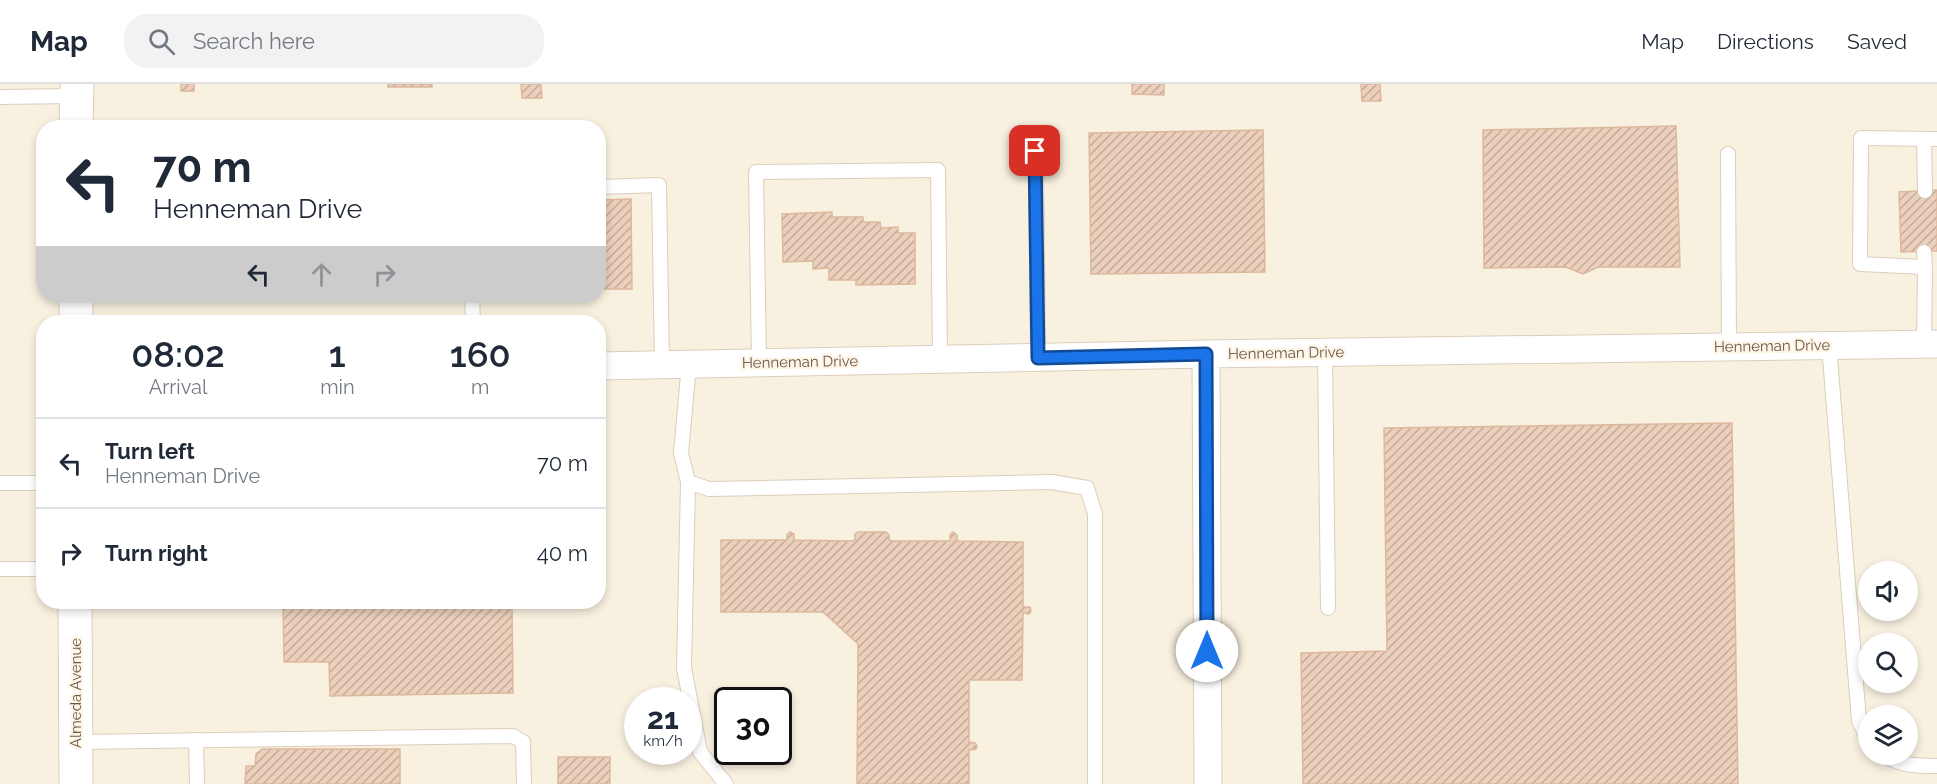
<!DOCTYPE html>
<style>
body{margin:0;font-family:Raleway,sans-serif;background:#f2f2f3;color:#1f2937;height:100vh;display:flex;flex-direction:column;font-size:22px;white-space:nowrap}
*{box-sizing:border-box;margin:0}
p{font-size:20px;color:#747a83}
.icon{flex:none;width:33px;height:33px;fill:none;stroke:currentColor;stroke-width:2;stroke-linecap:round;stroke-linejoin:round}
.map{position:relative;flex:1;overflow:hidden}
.details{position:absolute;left:36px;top:231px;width:570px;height:294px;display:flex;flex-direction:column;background:#fff;border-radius:24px;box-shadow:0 3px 9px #0003}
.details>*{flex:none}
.guide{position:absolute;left:36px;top:36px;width:570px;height:183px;border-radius:24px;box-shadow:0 3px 9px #0003;background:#fff;color:#1f2937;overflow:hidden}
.fabs{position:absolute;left:1858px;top:477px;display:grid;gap:12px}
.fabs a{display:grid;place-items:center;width:60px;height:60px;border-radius:50%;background:#fff;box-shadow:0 3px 9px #0003;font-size:30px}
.speed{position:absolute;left:624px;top:603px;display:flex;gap:12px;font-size:30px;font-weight:700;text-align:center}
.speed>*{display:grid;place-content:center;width:78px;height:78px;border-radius:50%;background:#fff;box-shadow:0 3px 9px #0003;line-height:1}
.speed small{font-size:15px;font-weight:400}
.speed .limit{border:3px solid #111;border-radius:9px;background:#fff;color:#111}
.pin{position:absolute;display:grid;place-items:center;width:51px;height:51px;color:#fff;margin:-26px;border-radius:12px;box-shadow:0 3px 9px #0006}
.me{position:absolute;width:66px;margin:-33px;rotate:0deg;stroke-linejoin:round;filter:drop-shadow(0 0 4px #0008)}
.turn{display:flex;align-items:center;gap:21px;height:126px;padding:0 18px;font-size:27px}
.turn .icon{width:78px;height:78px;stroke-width:2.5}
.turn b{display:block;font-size:42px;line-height:51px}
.lanes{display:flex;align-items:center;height:57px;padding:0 18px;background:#0003;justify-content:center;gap:30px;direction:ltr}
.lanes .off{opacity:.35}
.eta{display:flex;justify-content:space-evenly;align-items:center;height:102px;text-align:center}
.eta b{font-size:36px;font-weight:600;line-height:42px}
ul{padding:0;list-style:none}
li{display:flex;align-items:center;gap:18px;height:90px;padding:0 18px;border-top:2px solid #e0e1e3}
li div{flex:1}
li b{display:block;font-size:22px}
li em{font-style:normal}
header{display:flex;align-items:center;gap:36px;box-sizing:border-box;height:84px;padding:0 30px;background:#fff;border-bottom:2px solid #e0e1e3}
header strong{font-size:28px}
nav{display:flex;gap:33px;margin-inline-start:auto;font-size:21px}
.search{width:420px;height:54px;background:#f2f2f3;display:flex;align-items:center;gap:15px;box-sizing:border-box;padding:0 21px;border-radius:24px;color:#747a83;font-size:22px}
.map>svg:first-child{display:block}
.building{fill:url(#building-hatch);stroke:#ddb89d;stroke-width:1.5}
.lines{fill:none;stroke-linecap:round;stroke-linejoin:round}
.service-casing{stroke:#dccdbd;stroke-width:16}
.minor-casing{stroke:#dccdbd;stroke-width:29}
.tertiary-casing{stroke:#dccdbd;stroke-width:35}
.service{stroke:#fff;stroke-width:14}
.minor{stroke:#fff;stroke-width:27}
.tertiary{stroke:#fff;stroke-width:33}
.route-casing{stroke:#114b97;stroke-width:15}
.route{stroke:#1a73e8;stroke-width:10}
.labels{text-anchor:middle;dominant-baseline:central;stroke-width:4.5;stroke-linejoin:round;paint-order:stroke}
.street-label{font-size:15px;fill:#6e584a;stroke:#fdf5e6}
</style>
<header>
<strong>Map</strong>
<div class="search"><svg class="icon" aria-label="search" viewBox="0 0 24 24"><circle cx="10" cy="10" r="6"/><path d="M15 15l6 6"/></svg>Search here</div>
<nav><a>Map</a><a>Directions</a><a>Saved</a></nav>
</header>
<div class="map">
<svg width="1937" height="700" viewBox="0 0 1937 700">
<defs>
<pattern id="building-hatch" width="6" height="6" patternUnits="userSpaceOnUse" patternTransform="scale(1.5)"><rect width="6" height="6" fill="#ecd0bb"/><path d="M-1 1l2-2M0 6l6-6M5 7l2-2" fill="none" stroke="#c3ac9a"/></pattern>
</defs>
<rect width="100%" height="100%" fill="#f9f1e0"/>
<path class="building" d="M181 0H194V7H181Z
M388 0H432V3H388Z
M521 0H541L542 14H522Z
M1132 0H1164V11L1132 10Z
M1361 0H1380L1381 17H1362Z
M1676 42 1680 183H1598L1583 190 1566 183 1484 184 1483 46Z
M1263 46 1265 188 1091 190 1089 49Z
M1937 106V167L1901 168 1899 108Z
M631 115 632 205H598V116Z
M832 128V133H863V138H880L881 144 898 143V149H915V200L856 201V196H829V184L813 185V177L783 178 782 130Z
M1732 339 1738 700H1303L1301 569 1387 567 1384 344Z
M790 448 794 450V456L851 457 855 456V450L858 448H886L889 451V456L892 457H950V451L953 448 957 451V456L959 457 1023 458V523H1030L1031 527 1029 530 1023 529 1022 596H969V658L975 659 977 662 976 665 969 666V700H857L858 560 823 528H721V456H787V451Z
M283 518H512L513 609 330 612 329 578H284Z
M262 665H400V700H245L246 682H255L256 670Z
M558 673H610V700H558Z"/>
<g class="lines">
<defs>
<path id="service" d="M0 13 76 12
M1924 55 1925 107
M1036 67 1038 274
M1728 70 1729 263
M598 103 659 101 662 281
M1924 168 1925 183
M472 212 473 238
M1924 260 1925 183 1860 180 1861 54 1937 55
M1829 261 1859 637 1869 657
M1325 269 1328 524
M759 279 756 88 938 86 940 275
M689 280 681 369 688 398 709 405 1052 398 1087 404 1095 430V700
M688 398 684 584 700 668 726 700
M0 399H44
M0 485H44
M196 656 197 700
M76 658 513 652 523 658 524 700
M1883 670C1898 682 1919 682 1937 682"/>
<path id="minor" d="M1206 270 1208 700
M598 282 1206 270 1937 260"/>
<path id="tertiary" d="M76 44 77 0
M76 238V212
M75 518 76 700"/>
</defs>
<use href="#service" class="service-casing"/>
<use href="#minor" class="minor-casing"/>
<use href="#tertiary" class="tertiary-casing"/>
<use href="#service" class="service"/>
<use href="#minor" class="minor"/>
<use href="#tertiary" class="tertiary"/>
</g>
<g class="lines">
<defs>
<path id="route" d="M1035 67 1038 274 1206 270 1207 567"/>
</defs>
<use href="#route" class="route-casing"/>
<use href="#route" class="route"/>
</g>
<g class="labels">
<g class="street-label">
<text transform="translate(1772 262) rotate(-1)">Henneman Drive</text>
<text transform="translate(1286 269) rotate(-1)">Henneman Drive</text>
<text transform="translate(800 278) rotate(-1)">Henneman Drive</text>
<text transform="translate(76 609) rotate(-90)">Almeda Avenue</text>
</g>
</g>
</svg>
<div class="fabs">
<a><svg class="icon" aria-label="sound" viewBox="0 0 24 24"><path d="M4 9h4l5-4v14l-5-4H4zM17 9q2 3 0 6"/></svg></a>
<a><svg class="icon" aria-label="search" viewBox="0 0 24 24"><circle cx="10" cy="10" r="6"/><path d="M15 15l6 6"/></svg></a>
<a><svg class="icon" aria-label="layers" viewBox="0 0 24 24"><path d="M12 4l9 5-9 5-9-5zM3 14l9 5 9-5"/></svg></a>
</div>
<div class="speed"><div>21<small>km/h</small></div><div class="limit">30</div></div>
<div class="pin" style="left:1035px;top:67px;background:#d93025"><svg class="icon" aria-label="arrive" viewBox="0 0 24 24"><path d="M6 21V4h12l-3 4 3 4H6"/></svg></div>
<svg class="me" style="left:1207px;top:567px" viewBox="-20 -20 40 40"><circle r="19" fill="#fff"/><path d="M0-13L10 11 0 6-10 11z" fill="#1a73e8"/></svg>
<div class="guide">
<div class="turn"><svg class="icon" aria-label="left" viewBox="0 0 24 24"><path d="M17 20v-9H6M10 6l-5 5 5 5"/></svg><div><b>70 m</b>Henneman Drive</div></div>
<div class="lanes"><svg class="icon" aria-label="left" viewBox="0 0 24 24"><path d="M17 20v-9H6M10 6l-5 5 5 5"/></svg><svg class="icon off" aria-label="ahead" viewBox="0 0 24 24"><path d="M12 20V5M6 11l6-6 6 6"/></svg><svg class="icon off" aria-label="right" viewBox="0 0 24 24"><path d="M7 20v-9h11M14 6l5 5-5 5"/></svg></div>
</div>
<section class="details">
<div class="eta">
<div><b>08:02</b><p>Arrival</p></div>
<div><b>1</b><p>min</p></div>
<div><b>160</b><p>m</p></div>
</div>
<ul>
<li><svg class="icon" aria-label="left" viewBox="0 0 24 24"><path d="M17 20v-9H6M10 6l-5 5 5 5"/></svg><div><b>Turn left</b><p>Henneman Drive</p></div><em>70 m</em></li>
<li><svg class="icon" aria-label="right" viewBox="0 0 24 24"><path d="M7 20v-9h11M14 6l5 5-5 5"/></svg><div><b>Turn right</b></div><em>40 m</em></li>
</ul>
</section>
</div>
